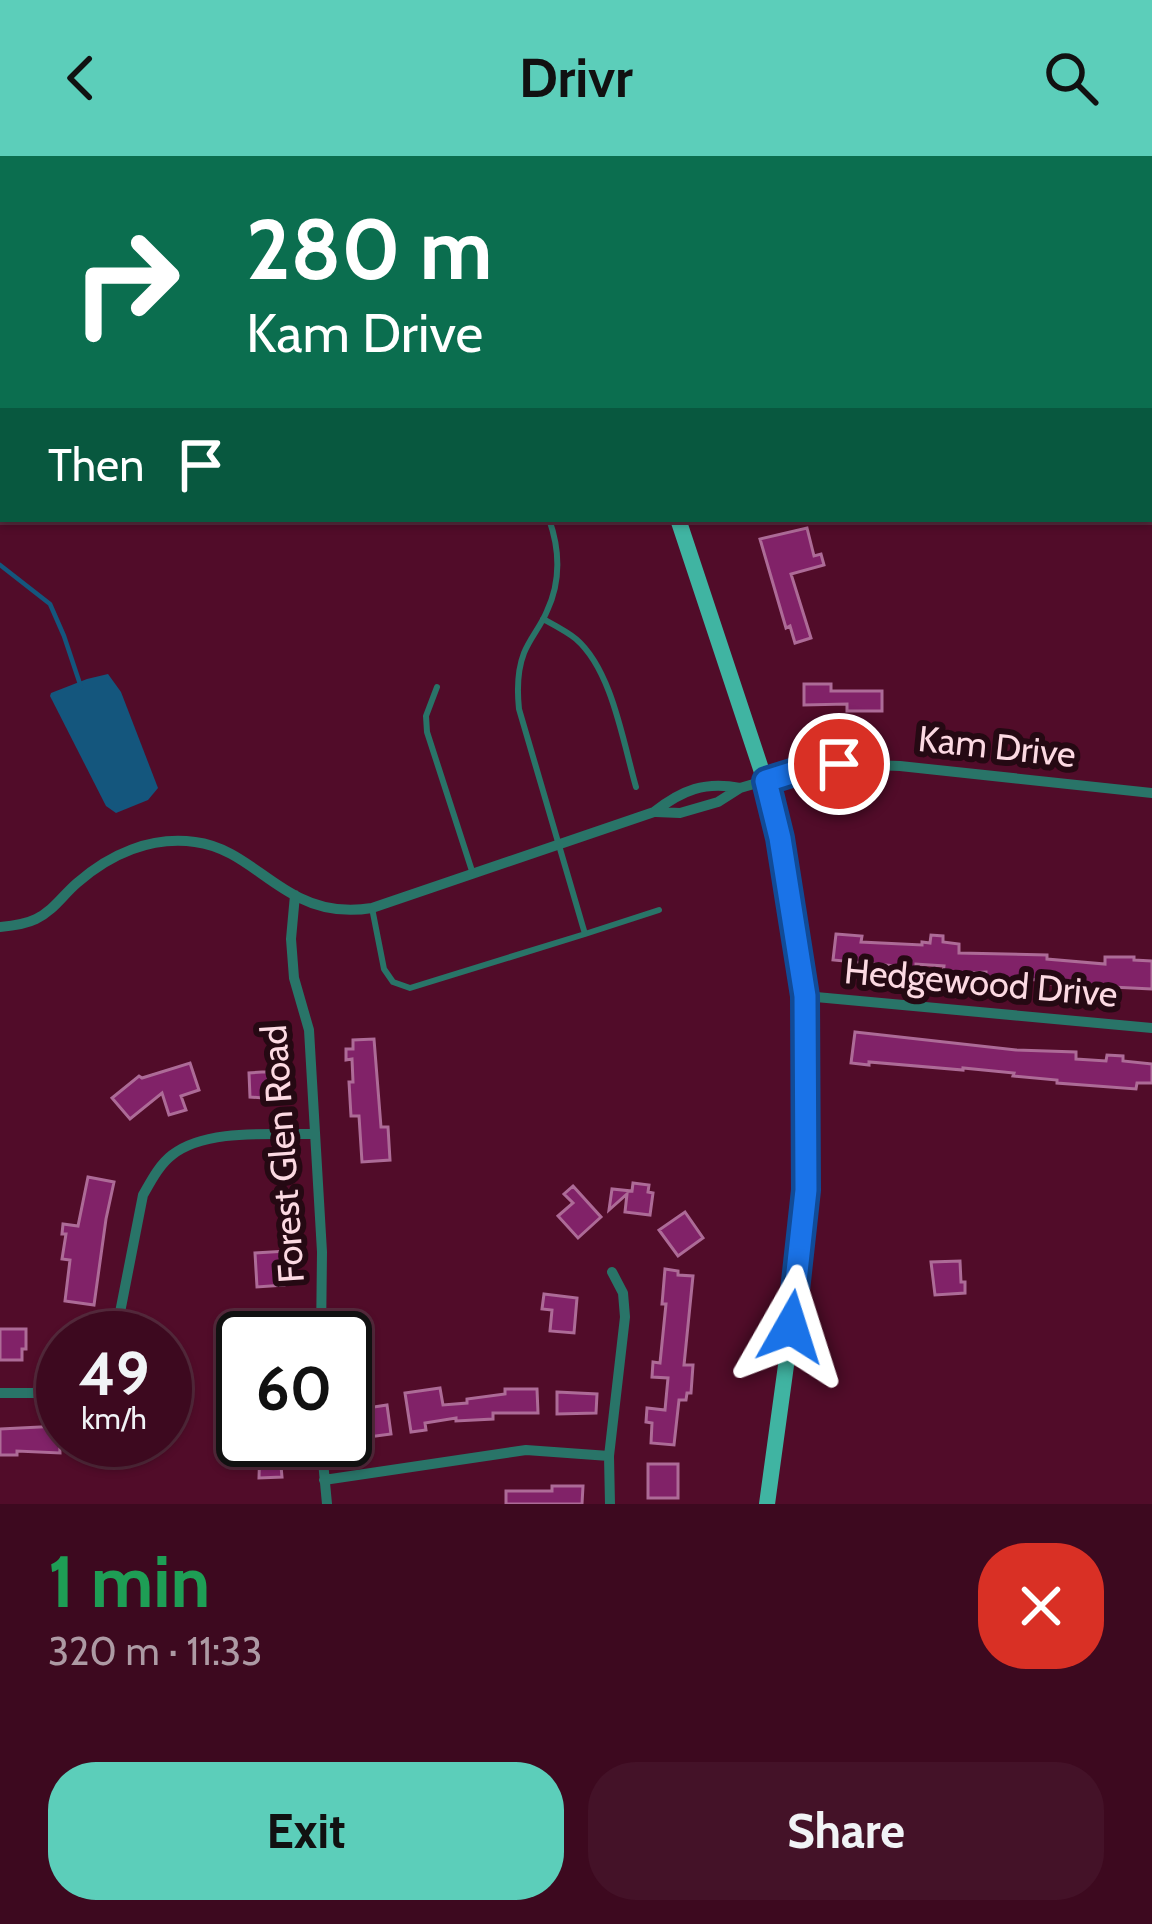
<!DOCTYPE html>
<meta charset="utf-8">
<style>
body{margin:0;font-family:Cabin,sans-serif;background:#441228;color:#f1f3f6;height:100vh;display:flex;flex-direction:column;font-size:45px;white-space:nowrap}
*{box-sizing:border-box;margin:0}
p{font-size:39px;color:#ad9aa4}
.icon{flex:none;width:66px;height:66px;fill:none;stroke:currentColor;stroke-width:2;stroke-linecap:round;stroke-linejoin:round}
.map{position:relative;height:1348px;overflow:hidden}
.drawer{display:flex;flex-direction:column;background:#3d091f;flex:1}
.drawer>*{flex:none}
.hud{position:absolute;left:0px;top:0px;width:1152px;height:366px;box-shadow:0 3px 9px #0004,0 0 0 3px #562a3d;background:#0b6e4f;color:#fff;overflow:hidden}
.speed{position:absolute;left:36px;top:1155px;display:flex;gap:24px;font-size:60px;font-weight:700;text-align:center}
.speed>*{display:grid;place-content:center;width:156px;height:156px;border-radius:50%;background:#3d091f;box-shadow:0 3px 9px #0004,0 0 0 3px #562a3d;line-height:1}
.speed small{font-size:30px;font-weight:400}
.speed .limit{border:6px solid #111;border-radius:18px;background:#fff;color:#111}
.pin{position:absolute;display:grid;place-items:center;width:102px;height:102px;color:#fff;margin:-51px;border:6px solid #fff;border-radius:50%;box-shadow:0 3px 12px #0007}
.me{position:absolute;width:132px;margin:-66px;rotate:6deg;stroke-linejoin:round;filter:drop-shadow(0 0 9px #0008)}
.turn{display:flex;align-items:center;gap:42px;height:252px;padding:0 48px;font-size:54px}
.turn .icon{width:156px;height:156px;stroke-width:2.5}
.turn b{display:block;font-size:84px;line-height:102px}
.then{display:flex;align-items:center;height:114px;padding:0 48px;background:#0003;gap:24px;font-size:45px}
.round{display:grid;place-items:center;flex:none;width:126px;height:126px;border-radius:48px;background:#441228}
.headline{display:flex;align-items:center;justify-content:space-between;height:204px;padding:0 48px}
h1{font-size:72px;font-weight:700;line-height:90px;color:#1e9e55}
.button{display:flex;gap:24px;margin-top:auto;padding:24px 48px}
.button a{flex:1;height:138px;border-radius:48px;background:#5cceba;color:#111;font-size:48px;font-weight:700;line-height:138px;text-align:center}
.button a+a{background:#441228;color:#f1f3f6}
header{display:flex;justify-content:space-between;align-items:center;height:156px;padding:0 48px;background:#5cceba;color:#111;font-size:54px;font-weight:700}
.map>svg:first-child{display:block}
.water{fill:#14567d}
.lines{fill:none;stroke-linecap:round;stroke-linejoin:round}
.stream{stroke:#14567d;stroke-width:4.5}
.building{fill:#812268;stroke:#ad6b97;stroke-width:3}
.lane{stroke:#297468;stroke-width:6}
.street{stroke:#297468;stroke-width:10}
.primary{stroke:#40b4a2;stroke-width:16}
.route-casing{stroke:#114b97;stroke-width:30}
.route{stroke:#1a73e8;stroke-width:21}
.labels{text-anchor:middle;dominant-baseline:central;stroke-width:12;stroke-linejoin:round;paint-order:stroke}
.street-label{font-size:36px;fill:#fcd9e2;stroke:#250913}
</style>
<header><svg class="icon" aria-label="back" viewBox="0 0 24 24"><path d="M15 5l-7 7 7 7"/></svg>Drivr<svg class="icon" aria-label="search" viewBox="0 0 24 24"><circle cx="10" cy="10" r="6"/><path d="M15 15l6 6"/></svg></header>
<div class="map">
<svg width="1152" height="1348" viewBox="0 0 1152 1348">
<rect width="100%" height="100%" fill="#510c29"/>
<path class="water" d="M108 518 121 536 158 632 148 644 116 657 106 650 50 540 51 537 87 523Z"/>
<g class="lines">
<path class="stream" d="M0 409 50 448 64 480 81 531"/>
</g>
<path class="building" d="M807 372 814 400 821 398 824 409 791 418 811 482 795 487 790 470 786 472 760 383Z
M804 528H831V535H882V555H847V548L804 549Z
M836 778 862 780 861 786 922 789V786L930 787 931 779 943 780V786L959 788V797L1047 799V803L1105 808V801H1134V804L1152 805V833L1052 828V824L986 823V816L943 818 944 810 916 808V816L897 815V810L833 804Z
M855 876 1016 894 1076 896V903L1106 905 1107 899 1123 900V905L1152 908V927H1137L1136 933 1057 927V924L1013 920 1014 917 963 912V914L869 906V909L851 907Z
M374 883 381 971H388L390 1004 362 1006 359 960H351L349 926H353L352 903 346 904V893H353V884Z
M190 907 199 934 181 940 186 954 169 959 162 937 130 963 112 942 139 920 142 922Z
M262 916H290V944L250 941 249 917Z
M88 1021 114 1026 106 1063 94 1149 65 1145 70 1104 62 1103 66 1078H62L63 1068 78 1070Z
M633 1027 649 1029 648 1036 653 1037 650 1059 625 1056 627 1038 609 1054 612 1033 632 1035Z
M573 1030 601 1061 578 1082 558 1060 573 1047 564 1038Z
M685 1056 703 1082 678 1100 659 1074Z
M287 1095 288 1111H283L284 1129 257 1131 255 1097Z
M960 1105 961 1126H965V1137L935 1139 931 1106Z
M665 1113 678 1115V1119L693 1120 684 1209H693L691 1237H687L686 1244H679L674 1289 651 1287 652 1267 646 1266 647 1252 665 1254 668 1222 652 1221 653 1206 660 1207 666 1148H662Z
M544 1138 577 1142 574 1177 550 1175 552 1154 542 1153Z
M0 1173H26V1193H22V1204H0Z
M440 1232 443 1249 467 1247V1243L505 1238V1233H537L538 1257H493V1263L456 1265V1262L425 1267 426 1274 411 1276 405 1237Z
M557 1236 597 1238 596 1257 557 1258Z
M387 1249 391 1278 353 1283 350 1262 355 1261 354 1254Z
M59 1270 60 1297 17 1295V1299H0V1273Z
M287 1288 288 1310H281L282 1321 259 1322 260 1289Z
M648 1308H678V1342H648Z
M552 1330H583L582 1348H506V1335H552Z"/>
<g class="lines">
<path class="lane" d="M795 0 796 3
M979 0V3
M1149 3H1152
M543 463C554 469 566 475 576 483 612 514 623 586 636 631
M437 531 426 560 427 576 473 718
M372 752 384 813 393 826 410 832 585 778 519 553C517 534 517 515 524 497 530 482 541 470 547 455 561 425 560 394 549 363
M585 778 659 754"/>
<path class="street" d="M1149 296H1152
M656 656 680 657 718 646 740 632 801 614 839 608 900 610 1152 637
M295 739 291 783 294 822 309 874 322 1096 321 1182
M0 771C11 770 26 768 36 763 53 755 63 739 77 727 110 698 151 680 195 686 237 691 264 725 300 742 322 753 348 756 372 752L654 656C682 634 705 625 740 632
M805 840 1152 872
M115 1182 143 1039C151 1025 159 1009 172 999 206 972 272 979 314 978
M0 1237H33L63 1232
M321 1284 327 1348
M324 1324 526 1294 609 1300
M610 1348 609 1300 625 1161 623 1137 612 1116"/>
<path class="primary" d="M551 0 552 3
M678 363 765 625 780 682 805 840 806 1034 794 1151 767 1348"/>
</g>
<g class="lines">
<defs>
<path id="route" d="M791 1171 806 1034 805 840 780 682 766 625 801 614 839 608"/>
</defs>
<use href="#route" class="route-casing"/>
<use href="#route" class="route"/>
</g>
<g class="labels">
<g class="street-label">
<text transform="translate(997 590) rotate(6)">Kam Drive</text>
<text transform="translate(981 826) rotate(5)">Hedgewood Drive</text>
<text transform="translate(282 998) rotate(-94)">Forest Glen Road</text>
</g>
</g>
</svg>
<div class="speed"><div>49<small>km/h</small></div><div class="limit">60</div></div>
<div class="pin" style="left:839px;top:608px;background:#d93025"><svg class="icon" aria-label="arrive" viewBox="0 0 24 24"><path d="M6 21V4h12l-3 4 3 4H6"/></svg></div>
<svg class="me" style="left:791px;top:1171px" viewBox="-20 -20 40 40"><path d="M0-17L14 15 0 8-14 15z" fill="#1a73e8" stroke="#fff" stroke-width="4"/></svg>
<div class="hud">
<div class="turn"><svg class="icon" aria-label="right" viewBox="0 0 24 24"><path d="M7 20v-9h11M14 6l5 5-5 5"/></svg><div><b>280 m</b>Kam Drive</div></div>
<div class="then">Then<svg class="icon" aria-label="arrive" viewBox="0 0 24 24"><path d="M6 21V4h12l-3 4 3 4H6"/></svg></div>
</div>
</div>
<section class="drawer">
<div class="headline"><div><h1>1 min</h1><p>320 m · 11:33</p></div><a class="round" style="background:#d93025;color:#fff"><svg class="icon" aria-label="close" viewBox="0 0 24 24"><path d="M6 6l12 12M18 6L6 18"/></svg></a></div>
<div class="button"><a>Exit</a><a>Share</a></div>
</section>
